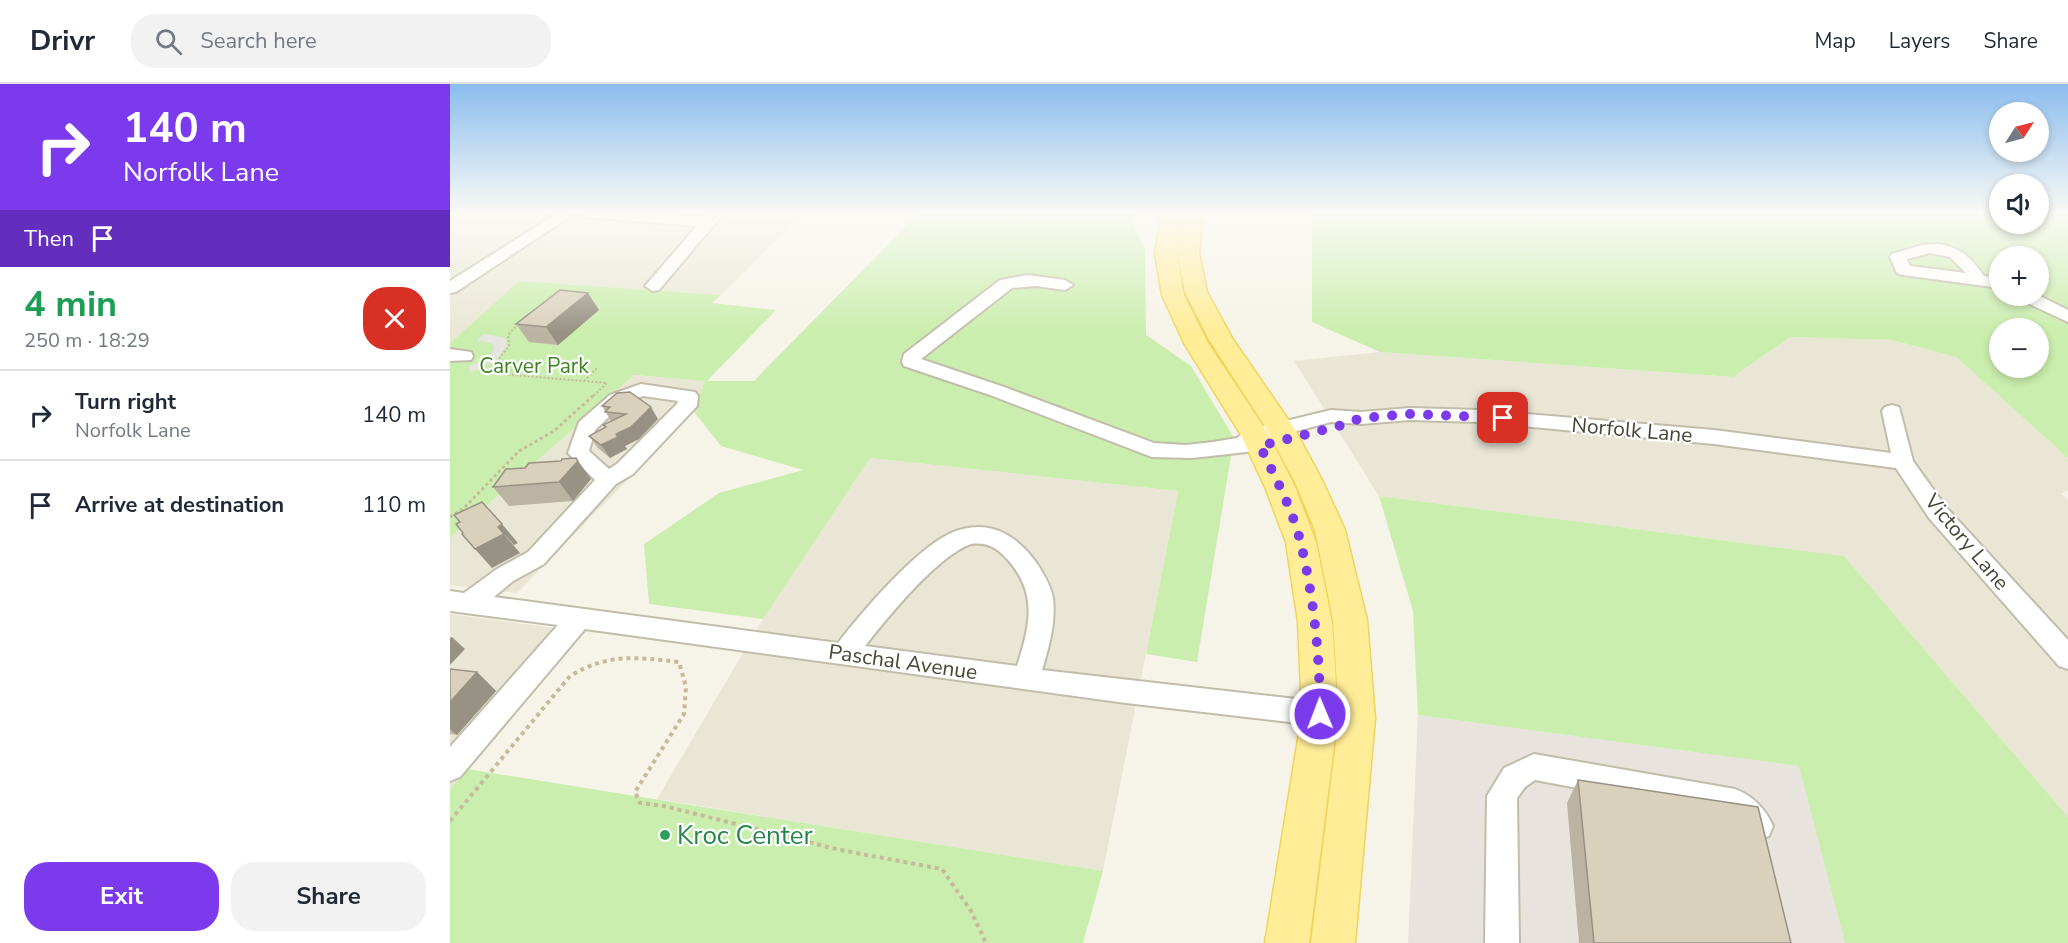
<!DOCTYPE html>
<meta charset="utf-8">
<style>
body{margin:0;font-family:"Nunito Sans",sans-serif;background:#f2f2f3;color:#1f2937;height:100vh;display:flex;flex-direction:column;font-size:22px;white-space:nowrap}
*{box-sizing:border-box;margin:0}
p{font-size:20px;color:#747a83}
.icon{flex:none;width:33px;height:33px;fill:none;stroke:currentColor;stroke-width:2;stroke-linecap:round;stroke-linejoin:round}
.map{position:relative;flex:1;overflow:hidden}
.sheet{display:flex;flex-direction:column;background:#fff;width:450px}
.sheet>*{flex:none}
.top-card{background:#7c3aed;color:#fff;overflow:hidden}
.needle{width:39px;rotate:54deg}
.fabs{position:absolute;left:1539px;top:18px;display:grid;gap:12px}
.fabs a{display:grid;place-items:center;width:60px;height:60px;border-radius:50%;background:#fff;box-shadow:0 3px 9px #0003;font-size:30px}
.pin{position:absolute;display:grid;place-items:center;width:51px;height:51px;color:#fff;margin:-26px;border-radius:12px;box-shadow:0 3px 9px #0006}
.me{position:absolute;width:66px;margin:-33px;rotate:359deg;stroke-linejoin:round;filter:drop-shadow(0 0 4px #0008)}
.turn{display:flex;align-items:center;gap:21px;height:126px;padding:0 24px;font-size:27px}
.turn .icon{width:78px;height:78px;stroke-width:2.5}
.turn b{display:block;font-size:42px;line-height:51px}
.then{display:flex;align-items:center;height:57px;padding:0 24px;background:#0003;gap:12px;font-size:22px}
.round{display:grid;place-items:center;flex:none;width:63px;height:63px;border-radius:24px;background:#f2f2f3}
.head{display:flex;align-items:center;justify-content:space-between;height:102px;padding:0 24px}
h1{font-size:36px;font-weight:700;line-height:45px;color:#1e9e55}
.button{display:flex;gap:12px;margin-top:auto;padding:12px 24px}
.button a{flex:1;height:69px;border-radius:24px;background:#7c3aed;color:#fff;font-size:24px;font-weight:700;line-height:69px;text-align:center}
.button a+a{background:#f2f2f3;color:#1f2937}
ul{padding:0;list-style:none}
li{display:flex;align-items:center;gap:18px;height:90px;padding:0 24px;border-top:2px solid #e0e1e3}
li div{flex:1}
li b{display:block;font-size:22px}
li em{font-style:normal}
header{display:flex;align-items:center;gap:36px;box-sizing:border-box;height:84px;padding:0 30px;background:#fff;border-bottom:2px solid #e0e1e3}
header strong{font-size:28px}
nav{display:flex;gap:33px;margin-inline-start:auto;font-size:21px}
.search{width:420px;height:54px;background:#f2f2f3;display:flex;align-items:center;gap:15px;box-sizing:border-box;padding:0 21px;border-radius:24px;color:#747a83;font-size:22px}
main{display:flex;flex:1;min-height:0}
.map>svg:first-child{display:block}
.residential{fill:#eae6d6}
.industrial{fill:#e8e4dd}
.green{fill:#caeead;fill-rule:evenodd}
.parking{fill:#e7e5e0}
.lines{fill:none;stroke-linecap:round;stroke-linejoin:round}
.minor-casing{stroke:#c2bdaa;stroke-width:4}
.major-casing{stroke:#f0d45c;stroke-width:3}
.path-far2{stroke:#c6bb99;stroke-width:2;stroke-dasharray:2 2;stroke-linecap:butt}
.path-far1{stroke:#c6bb99;stroke-width:3;stroke-dasharray:3 3;stroke-linecap:butt}
.path{stroke:#c6bb99;stroke-width:4;stroke-dasharray:4 4;stroke-linecap:butt}
.minor{fill:#fff;fill-rule:evenodd}
.major{fill:#ffed98;fill-rule:evenodd}
.wall{fill:#bbb4a2}
.shaded-wall{fill:#989284}
.building{fill:#d9d1bc;stroke:#989284;stroke-width:1.5}
.route{stroke:#7c3aed;stroke-width:10;stroke-dasharray:0 18}
.leisure-dot{fill:#2e9e5b;stroke:#fff;stroke-width:2}
.labels{text-anchor:middle;dominant-baseline:central;stroke-width:4.5;stroke-linejoin:round;paint-order:stroke}
.park-label{font-size:21px;fill:#3c8322;stroke:#fff}
.street-label{font-size:21px;fill:#4a4436;stroke:#fff}
.near-leisure-label{font-size:26px;fill:#27864d;stroke:#fff;text-anchor:start}
</style>
<header>
<strong>Drivr</strong>
<div class="search"><svg class="icon" aria-label="search" viewBox="0 0 24 24"><circle cx="10" cy="10" r="6"/><path d="M15 15l6 6"/></svg>Search here</div>
<nav><a>Map</a><a>Layers</a><a>Share</a></nav>
</header>
<main>
<section class="sheet">
<div class="top-card">
<div class="turn"><svg class="icon" aria-label="right" viewBox="0 0 24 24"><path d="M7 20v-9h11M14 6l5 5-5 5"/></svg><div><b>140 m</b>Norfolk Lane</div></div>
<div class="then">Then<svg class="icon" aria-label="arrive" viewBox="0 0 24 24"><path d="M6 21V4h12l-3 4 3 4H6"/></svg></div>
</div>
<div class="head"><div><h1>4 min</h1><p>250 m · 18:29</p></div><a class="round" style="background:#d93025;color:#fff"><svg class="icon" aria-label="close" viewBox="0 0 24 24"><path d="M6 6l12 12M18 6L6 18"/></svg></a></div>
<ul>
<li><svg class="icon" aria-label="right" viewBox="0 0 24 24"><path d="M7 20v-9h11M14 6l5 5-5 5"/></svg><div><b>Turn right</b><p>Norfolk Lane</p></div><em>140 m</em></li>
<li><svg class="icon" aria-label="arrive" viewBox="0 0 24 24"><path d="M6 21V4h12l-3 4 3 4H6"/></svg><div><b>Arrive at destination</b></div><em>110 m</em></li>
</ul>
<div class="button"><a>Exit</a><a>Share</a></div>
</section>
<div class="map">
<svg width="1618" height="859" viewBox="0 0 1618 859">
<rect width="100%" height="100%" fill="#f6f3e8"/>
<path class="residential" d="M0 129H354L271 211 69 197 0 259Z
M1340 253 1442 256 1506 273 1618 374V406L1611 410 1618 416V733L1394 472 929 412 844 277 930 268 1283 293Z
M184 291 256 297 244 328 67 509 0 501V454Z
M420 374 728 407 653 787 207 715 313 535Z
M0 530 134 548 0 705Z"/>
<path class="industrial" d="M968 631 1350 682 1395 859H958Z"/>
<path class="green" d="M469 129H685L681 137 695 165 696 251 741 282 784 354 747 578 696 570 728 407 420 374 313 535 199 520 194 460 269 409 353 386 271 362 244 328 255 297 184 291 0 454V259L69 197 271 211 262 219 326 226 257 297H304Z
M862 129H1549L1550 140H1588L1589 129H1618V374L1506 273 1442 256 1340 253 1283 293 930 268 862 238ZM1550 172H1588V212H1550ZM1550 244H1588V284H1550Z
M929 412 1394 472 1618 733V859H1395L1349 682 968 631 963 527Z
M17 685 653 787 633 859H0V705Z"/>
<path class="parking" d="M34 250 52 253 56 255 57 262 47 275 20 289 19 282 38 274 44 265 43 260 27 256Z"/>
<g class="lines">
<defs>
<path id="minor" d="M0 129H9L0 135Z
M108 129H125L6 208 0 209V197Z
M128 129H195L254 133 258 129 273 130 209 206 203 207 195 202 247 142 135 133Z
M1489 160C1512 164 1521 174 1534 192L1550 194V204L1453 191 1447 189 1440 173 1442 170 1472 161ZM1480 169 1500 173 1516 189 1460 182 1457 175Z
M578 191 615 196 623 201 615 206 586 202 562 204 471 275 554 303 704 359 736 361 763 358 787 354 798 346 881 326 911 328 960 324 1029 326 1264 346 1441 369 1432 327 1435 323 1442 321 1449 323 1463 377 1495 422 1618 556V585L1609 582 1479 434 1446 384 1264 360 1029 338 960 336 911 340 881 338 813 356 818 361 815 366 742 374 702 373 540 311 454 282 452 278 454 270 550 196Z
M1588 211 1618 226V238L1571 216 1568 212Z
M0 265 21 268 23 272 21 276 0 277Z
M191 300 245 308 248 312 247 322 183 390 166 400 94 480 63 497 44 513 388 559C412 528 464 467 499 450 536 433 566 449 588 481 594 491 601 502 603 514 606 538 599 563 592 586L882 619 892 623 896 631 892 639 882 643 676 619 135 545 10 693 0 697V663L108 541 0 527V507L14 509 47 485 78 468 145 396 118 369 129 338 160 311ZM193 312 228 317 227 320 167 380 159 385 139 367 145 346 174 319ZM521 460C538 458 547 464 558 476 588 510 580 542 567 582L415 562C438 533 487 472 521 460Z
M1084 670 1285 705C1303 712 1315 724 1323 742L1319 752 1308 756C1295 751 1288 741 1278 732L1085 696 1075 703 1067 714 1069 859H1035L1037 712 1054 684Z"/>
<path id="major" d="M712 129H732L727 170 734 211 758 259 819 351 845 403 866 458 882 538 888 630 859 859H815L852 630 848 538 836 458 815 403 791 351 734 259 712 211 705 170Z
M733 129H753L749 169 757 208 782 254 844 344 873 398 895 446 917 536 925 634 905 859H861L889 634 883 536 865 446 845 398 816 344 758 254 735 208 727 169Z"/>
</defs>
<use href="#minor" class="minor-casing"/>
<use href="#major" class="major-casing"/>
<path class="path-far2" d="M68 240 58 251 59 262 48 276 52 290 157 299 143 312
M134 297 148 283"/>
<path class="path-far1" d="M0 433 14 424 69 367 104 347 145 310"/>
<path class="path" d="M0 737 120 592C159 569 185 573 229 578L236 603 234 630 185 708 190 719 214 722 390 766 492 785 521 827 536 859"/>
<use href="#minor" class="minor"/>
<use href="#major" class="major"/>
</g>
<path class="wall" d="M149 226 108 261 79 258 66 240Z
M167 309 208 335 189 355 175 362 177 365 160 374 148 364 139 352 155 344 153 341 161 337 152 322Z
M128 377 141 395 123 417 59 422 43 403Z
M0 585 27 588 46 607 7 651 0 650Z
M1128 696 1341 859H1129L1117 719Z"/>
<path class="shaded-wall" d="M138 209 149 226 108 261 96 243Z
M201 323 208 335 189 355 175 362 177 365 160 374 151 361Z
M128 377 141 395 123 417 109 398Z
M52 440 68 459 64 461 48 443Z
M54 450 70 469 42 484 25 465Z
M2 553 15 565 0 581V554Z
M27 588 46 607 7 651 0 645V618Z"/>
<path class="building" d="M110 206 138 209 96 243 66 240Z
M180 308 201 323 181 343 166 350 168 353 151 361 139 352 156 343 153 341 176 330 155 328 160 323 152 322 167 309Z
M126 374 128 377 109 398 43 403 56 385 75 384 79 379 111 377 112 375Z
M32 418 52 440 48 443 54 450 25 465 12 450 13 449 6 440 10 438 4 431Z
M0 585 27 588 0 618Z
M1128 696 1308 723 1341 859H1144Z"/>
<linearGradient id="sky" x2="0" y2="1"><stop stop-color="#8bbdee"/><stop offset="0.52" stop-color="#fbfaf5"/><stop offset="1" stop-color="#fbfaf5" stop-opacity="0"/></linearGradient>
<rect width="1618" height="249" fill="url(#sky)"/>
<g class="lines">
<path class="route" d="M870 630C870 573 864 515 851 460 843 426 825 393 810 362L889 342 911 334 960 330 1053 334"/>
</g>
<circle class="leisure-dot" cx="215" cy="751" r="6"/>
<g class="labels">
<g class="park-label">
<text x="84" y="282">Carver Park</text>
</g>
<g class="street-label">
<text transform="translate(1182 346) rotate(5)">Norfolk Lane</text>
<text transform="translate(1517 458) rotate(50)">Victory Lane</text>
<text transform="translate(453 578) rotate(8)">Paschal Avenue</text>
</g>
<g class="near-leisure-label">
<text x="227" y="751">Kroc Center</text>
</g>
</g>
</svg>
<div class="fabs">
<a><svg class="needle" viewBox="-14 -14 28 28"><path d="M0-13l5 13h-10z" fill="#e53935"/><path d="M0 13l5-13h-10z" fill="#747a83"/></svg></a>
<a><svg class="icon" aria-label="sound" viewBox="0 0 24 24"><path d="M4 9h4l5-4v14l-5-4H4zM17 9q2 3 0 6"/></svg></a>
<a>+</a>
<a>−</a>
</div>
<div class="pin" style="left:1053px;top:334px;background:#d93025"><svg class="icon" aria-label="arrive" viewBox="0 0 24 24"><path d="M6 21V4h12l-3 4 3 4H6"/></svg></div>
<svg class="me" style="left:870px;top:630px" viewBox="-20 -20 40 40"><circle r="17" fill="#7c3aed" stroke="#fff" stroke-width="3"/><path d="M0-11L8 9 0 5-8 9z" fill="#fff"/></svg>
</div>
</main>
